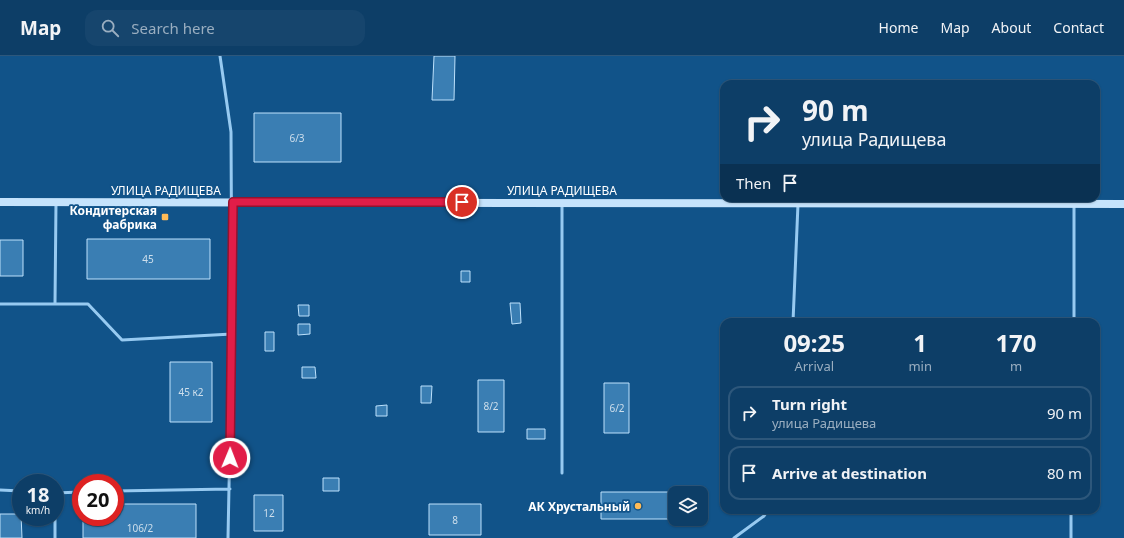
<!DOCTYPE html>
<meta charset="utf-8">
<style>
body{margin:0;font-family:"Noto Sans",sans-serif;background:#16456d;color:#f1f3f6;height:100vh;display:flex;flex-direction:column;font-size:15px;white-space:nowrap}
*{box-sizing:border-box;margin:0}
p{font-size:13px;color:#9aaec0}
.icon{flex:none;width:22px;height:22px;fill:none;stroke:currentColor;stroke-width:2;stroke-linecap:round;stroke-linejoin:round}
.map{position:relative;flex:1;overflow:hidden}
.details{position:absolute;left:720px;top:262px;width:380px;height:196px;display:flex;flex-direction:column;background:#0d3e67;border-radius:12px;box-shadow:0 1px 3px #0004,0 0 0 1px #2d577b}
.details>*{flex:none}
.guide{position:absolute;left:720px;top:24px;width:380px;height:122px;border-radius:12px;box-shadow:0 1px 3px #0004,0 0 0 1px #2d577b;background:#0d3e67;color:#f1f3f6;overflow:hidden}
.tools{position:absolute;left:668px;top:430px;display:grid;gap:8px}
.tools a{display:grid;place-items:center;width:40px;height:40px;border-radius:8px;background:#0d3e67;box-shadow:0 1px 3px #0004,0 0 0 1px #2d577b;font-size:20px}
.speed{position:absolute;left:12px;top:418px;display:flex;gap:8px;font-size:20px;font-weight:700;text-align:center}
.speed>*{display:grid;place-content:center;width:52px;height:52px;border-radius:50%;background:#0d3e67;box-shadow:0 1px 3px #0004,0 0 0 1px #2d577b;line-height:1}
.speed small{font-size:10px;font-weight:400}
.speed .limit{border:6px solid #d22;background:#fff;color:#111}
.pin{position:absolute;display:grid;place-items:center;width:34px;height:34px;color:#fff;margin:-17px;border:2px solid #fff;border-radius:50%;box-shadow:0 1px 4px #0007}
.me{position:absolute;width:44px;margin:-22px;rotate:1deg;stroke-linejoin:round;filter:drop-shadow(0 0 3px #0008)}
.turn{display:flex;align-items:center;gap:14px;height:84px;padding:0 16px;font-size:18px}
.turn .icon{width:52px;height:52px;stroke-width:2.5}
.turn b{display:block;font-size:28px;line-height:34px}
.then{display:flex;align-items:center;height:38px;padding:0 16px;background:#0003;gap:8px;font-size:15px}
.eta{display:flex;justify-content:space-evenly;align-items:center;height:68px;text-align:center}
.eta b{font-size:24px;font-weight:700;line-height:28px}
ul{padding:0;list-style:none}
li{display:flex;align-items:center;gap:12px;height:54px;margin:0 8px 6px;padding:0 8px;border:2px solid #2d577b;border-radius:12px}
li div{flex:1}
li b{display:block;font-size:15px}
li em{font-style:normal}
header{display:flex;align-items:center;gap:24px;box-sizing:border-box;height:56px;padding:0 20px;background:#0d3e67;border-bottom:1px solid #2d577b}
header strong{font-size:19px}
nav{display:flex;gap:22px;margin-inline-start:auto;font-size:14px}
.search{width:280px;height:36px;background:#16456d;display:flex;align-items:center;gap:10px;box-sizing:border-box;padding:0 14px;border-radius:12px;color:#9aaec0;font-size:15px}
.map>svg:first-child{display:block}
.building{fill:#3a7eb3;stroke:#bde1fc;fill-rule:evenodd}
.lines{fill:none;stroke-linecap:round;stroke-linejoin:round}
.lane{stroke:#97caf1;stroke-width:3}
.secondary{stroke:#c5e3fc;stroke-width:8}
.route-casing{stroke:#92132f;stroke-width:10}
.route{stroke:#e11d48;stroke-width:7}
.poi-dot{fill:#ffbb57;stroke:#115389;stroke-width:1.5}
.labels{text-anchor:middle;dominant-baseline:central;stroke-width:3.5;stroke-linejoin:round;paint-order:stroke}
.number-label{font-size:10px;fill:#cedfec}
.street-label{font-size:12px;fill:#fff;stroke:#115389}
.poi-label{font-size:12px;font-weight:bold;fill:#fff;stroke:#115389;text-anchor:end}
</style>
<header>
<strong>Map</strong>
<div class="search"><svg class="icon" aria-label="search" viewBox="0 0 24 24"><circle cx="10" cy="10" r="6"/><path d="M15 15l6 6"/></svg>Search here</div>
<nav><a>Home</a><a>Map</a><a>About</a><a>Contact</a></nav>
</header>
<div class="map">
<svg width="1124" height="482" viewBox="0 0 1124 482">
<rect width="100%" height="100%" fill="#115389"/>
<path class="building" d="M434 0H455L454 44H432Z
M254 57H341V106H254Z
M87 183H210V223H87Z
M0 184H23V220H0Z
M461 215H470V226H461Z
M510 247H520L521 267 512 268Z
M298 249H309V260H299Z
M298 268H310V278L298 279Z
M265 276H274V295H265Z
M170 306H212V366H170Z
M302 311H315L316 322H302Z
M478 324H504V376H478Z
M604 327H629V377H604Z
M421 330H432L431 347H421Z
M387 349V360H376V350Z
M527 373H545V383H527Z
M323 422H339V435H323Z
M601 436H707V463H601ZM675 437H701V463H675Z
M254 439H283V475H254Z
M115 448H196V482H83V461H115Z
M429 448H481V479H429Z
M0 458H21L22 482H0Z"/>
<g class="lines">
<path class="lane" d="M562 148V417
M0 248H88L122 284 232 278 231 76 220 0
M55 248 56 146
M793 266 798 148
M1074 266V148
M0 434 21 435
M115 435 230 433
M55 437 81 436
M1071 454V482
M55 461V482
M228 482 232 278
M734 482 764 460 768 454"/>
<path class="secondary" d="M0 146 1124 148"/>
</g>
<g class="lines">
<defs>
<path id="route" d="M230 402 233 146H462"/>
</defs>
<use href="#route" class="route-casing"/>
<use href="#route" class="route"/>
</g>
<g class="poi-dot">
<rect x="161" y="157" width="8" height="8" rx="2"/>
<circle cx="638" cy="450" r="4"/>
</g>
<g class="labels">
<g class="number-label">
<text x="297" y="82">6/3</text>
<text x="148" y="203">45</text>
<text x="191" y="336">45 к2</text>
<text x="491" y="350">8/2</text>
<text x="617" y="352">6/2</text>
<text x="269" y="457">12</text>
<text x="455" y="464">8</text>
<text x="140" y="472">106/2</text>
</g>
<g class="street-label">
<text x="166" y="134">УЛИЦА РАДИЩЕВА</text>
<text x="562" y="134">УЛИЦА РАДИЩЕВА</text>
</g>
<g class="poi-label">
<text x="157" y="154">Кондитерская<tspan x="157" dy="14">фабрика</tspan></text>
<text x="630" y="450">АК Хрустальный</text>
</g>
</g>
</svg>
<div class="tools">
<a><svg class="icon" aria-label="layers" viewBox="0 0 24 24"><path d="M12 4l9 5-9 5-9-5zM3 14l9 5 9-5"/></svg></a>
</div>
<div class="speed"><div>18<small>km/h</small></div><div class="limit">20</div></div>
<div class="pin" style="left:462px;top:146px;background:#d93025"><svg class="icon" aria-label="arrive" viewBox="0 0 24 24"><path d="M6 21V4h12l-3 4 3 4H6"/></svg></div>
<svg class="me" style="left:230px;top:402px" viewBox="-20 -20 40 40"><circle r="17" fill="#e11d48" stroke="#fff" stroke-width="3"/><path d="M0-11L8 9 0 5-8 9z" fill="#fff"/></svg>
<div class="guide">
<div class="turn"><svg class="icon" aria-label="right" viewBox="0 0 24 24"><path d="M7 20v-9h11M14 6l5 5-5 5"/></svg><div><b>90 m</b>улица Радищева</div></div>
<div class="then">Then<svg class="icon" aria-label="arrive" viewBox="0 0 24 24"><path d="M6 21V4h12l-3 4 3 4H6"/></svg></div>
</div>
<section class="details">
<div class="eta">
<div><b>09:25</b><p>Arrival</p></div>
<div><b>1</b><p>min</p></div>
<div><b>170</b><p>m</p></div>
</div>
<ul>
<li><svg class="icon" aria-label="right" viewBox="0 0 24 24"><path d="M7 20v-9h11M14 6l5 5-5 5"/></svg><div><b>Turn right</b><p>улица Радищева</p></div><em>90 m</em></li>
<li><svg class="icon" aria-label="arrive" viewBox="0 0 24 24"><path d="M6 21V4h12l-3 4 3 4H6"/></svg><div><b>Arrive at destination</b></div><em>80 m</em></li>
</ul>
</section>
</div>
